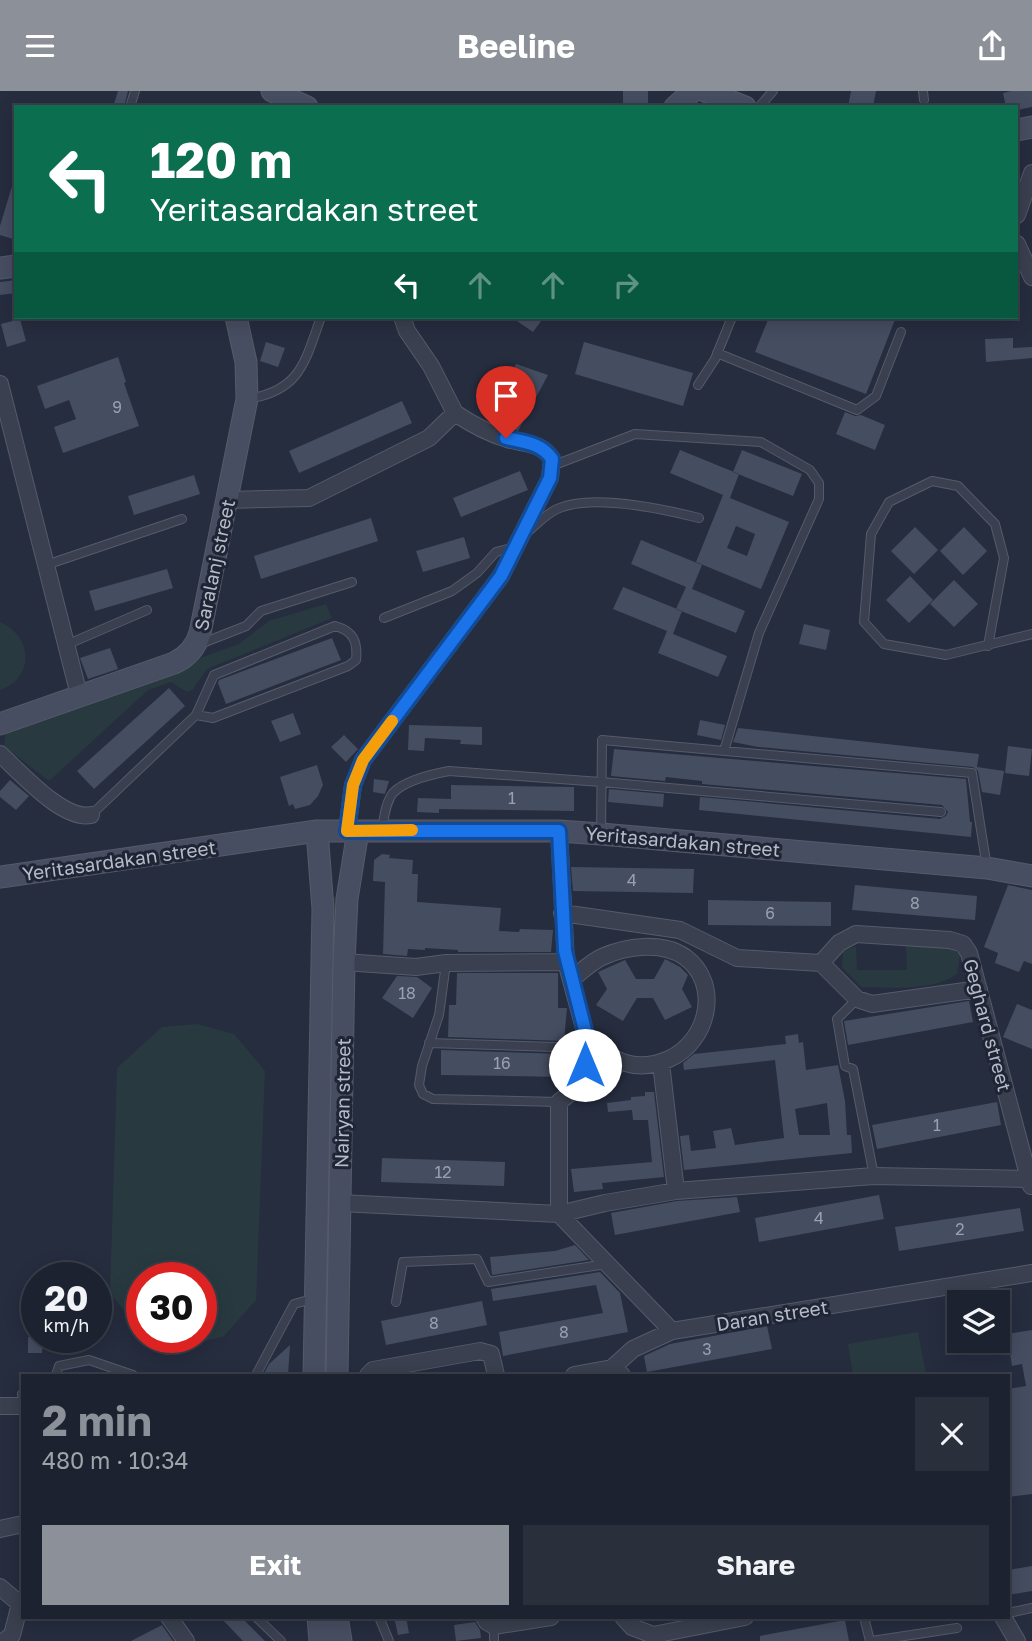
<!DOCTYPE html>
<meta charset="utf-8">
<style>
body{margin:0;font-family:"Golos Text",sans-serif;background:#292f3b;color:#f1f3f6;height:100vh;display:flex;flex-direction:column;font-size:26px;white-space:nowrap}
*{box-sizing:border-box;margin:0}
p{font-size:23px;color:#a0a4aa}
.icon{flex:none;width:38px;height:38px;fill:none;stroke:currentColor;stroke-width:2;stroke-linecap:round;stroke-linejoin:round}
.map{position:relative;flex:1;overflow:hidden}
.details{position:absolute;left:21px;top:1283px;width:989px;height:245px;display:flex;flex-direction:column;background:#1c222f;border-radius:0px;box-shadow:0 4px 18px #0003,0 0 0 2px #3a3f4b}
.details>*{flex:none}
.banner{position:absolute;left:14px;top:14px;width:1004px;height:214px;border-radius:0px;box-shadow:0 4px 18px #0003,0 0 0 2px #3a3f4b;background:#0b6e4f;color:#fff;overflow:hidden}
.controls{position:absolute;left:947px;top:1199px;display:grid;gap:14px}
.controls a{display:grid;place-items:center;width:63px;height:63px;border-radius:0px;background:#1c222f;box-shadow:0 4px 18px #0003,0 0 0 2px #3a3f4b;font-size:35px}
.speed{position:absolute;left:21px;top:1171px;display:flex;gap:14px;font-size:35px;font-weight:700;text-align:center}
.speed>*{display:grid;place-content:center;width:91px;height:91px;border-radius:50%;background:#1c222f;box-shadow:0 4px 18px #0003,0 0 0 2px #3a3f4b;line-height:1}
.speed small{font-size:18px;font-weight:400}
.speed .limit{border:10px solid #d22;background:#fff;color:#111}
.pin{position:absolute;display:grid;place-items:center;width:60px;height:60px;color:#fff;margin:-72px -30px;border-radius:50% 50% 50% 0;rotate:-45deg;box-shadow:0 0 7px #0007}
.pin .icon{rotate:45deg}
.me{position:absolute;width:77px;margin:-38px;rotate:0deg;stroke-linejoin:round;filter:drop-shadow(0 0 5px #0008)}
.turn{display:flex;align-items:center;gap:24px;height:147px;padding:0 21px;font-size:32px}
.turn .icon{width:91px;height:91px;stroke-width:2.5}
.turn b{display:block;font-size:49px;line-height:60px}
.lanes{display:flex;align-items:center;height:66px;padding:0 21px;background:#0003;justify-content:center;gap:35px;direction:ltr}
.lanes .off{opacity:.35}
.round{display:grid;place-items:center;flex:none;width:74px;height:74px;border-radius:0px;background:#292f3b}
.summary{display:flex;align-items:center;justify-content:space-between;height:119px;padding:0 21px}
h1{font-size:42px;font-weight:700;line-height:52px;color:#8c9099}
.primary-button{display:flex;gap:14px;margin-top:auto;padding:14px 21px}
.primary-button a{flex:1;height:80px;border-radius:0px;background:#8c9099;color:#fff;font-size:28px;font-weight:700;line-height:80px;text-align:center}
.primary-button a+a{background:#292f3b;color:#f1f3f6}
header{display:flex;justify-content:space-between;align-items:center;height:91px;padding:0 21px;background:#8c9099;color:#fff;font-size:32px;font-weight:700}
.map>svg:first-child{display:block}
.green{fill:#283a40}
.building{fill:#454d61;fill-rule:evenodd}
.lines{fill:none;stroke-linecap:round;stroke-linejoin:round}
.lane-casing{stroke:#555b69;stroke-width:10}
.street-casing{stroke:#555b69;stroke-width:18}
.secondary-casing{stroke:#555b69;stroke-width:23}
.lane{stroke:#3a404f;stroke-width:8}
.street{stroke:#3a404f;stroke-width:16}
.secondary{stroke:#484e62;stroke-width:21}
.route-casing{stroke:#114b97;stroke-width:18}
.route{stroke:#1a73e8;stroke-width:12}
.slow{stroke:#f59e0b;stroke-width:12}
.labels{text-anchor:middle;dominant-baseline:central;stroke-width:6;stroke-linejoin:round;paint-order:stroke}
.number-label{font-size:16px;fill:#9aa0af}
.street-label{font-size:19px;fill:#b6bbc9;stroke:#1f2534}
</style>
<header><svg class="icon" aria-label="menu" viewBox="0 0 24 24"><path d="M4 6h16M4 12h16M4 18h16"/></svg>Beeline<svg class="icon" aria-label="share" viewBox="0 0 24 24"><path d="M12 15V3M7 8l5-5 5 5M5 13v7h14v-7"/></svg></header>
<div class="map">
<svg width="1032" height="1550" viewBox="0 0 1032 1550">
<rect width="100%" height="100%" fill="#262d3f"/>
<path class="green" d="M326 513 332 527 207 578 193 598 187 601 171 591 148 599 49 690 4 655 6 639 24 631 239 553 269 530Z
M0 531C33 545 35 587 0 599Z
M338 805 327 1284H322L332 806Z
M906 854 951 857 960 864 957 883C930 901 893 896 861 896L842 876 843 860 856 855 857 879H907Z
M197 933 234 943 265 980 256 1209 223 1246 181 1255 157 1246H201V1186H142V1240L110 1203 117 977 162 936Z
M918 1241 926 1284H853L848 1253Z"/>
<path class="building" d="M118 0H128L124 16H113Z
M623 0H648V12H637L638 16H623Z
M851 0H876L873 16H848Z
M1011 0H1032V16L1017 19V16H1006L1003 2Z
M13 92H16V149L0 144V135Z
M16 189V202L0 204V191Z
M511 226H544L533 241Z
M769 226H896L866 303 755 261Z
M20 228 26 250 7 256 1 233Z
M1013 247V257L1032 256V267L986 271 985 248Z
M266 251 285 257 278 276 260 270Z
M584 251 693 282 683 315 575 283Z
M118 266 126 291 124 292 139 335 63 362 54 336 76 328 69 309 45 318 37 295Z
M516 273 548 284 518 340 487 329Z
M402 310 412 332 299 382 289 360Z
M845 321 855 325 861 324 885 334 875 359 836 343Z
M680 359 739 383 730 407 789 431 761 498 696 471 723 404 670 382ZM736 435 755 443 747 465 727 457Z
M742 359 802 383 793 405 733 381Z
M520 380 528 399 461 426 453 407Z
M194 384 200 403 134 424 128 405Z
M371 427 378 450 261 488 254 465Z
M915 436 938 459 914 483 891 460Z
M964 436 987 460 963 484 940 460Z
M464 446 470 467 423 481 416 460Z
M641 449 702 474 692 498 745 520 736 542 676 518 686 496 631 473Z
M167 478 173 497 95 520 89 500Z
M910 485 933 509 909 532 886 509Z
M954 489 978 513 954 536 930 513Z
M623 496 682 520 673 543 727 565 718 586 658 562 667 540 613 518Z
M804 533 830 539 826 559 799 553Z
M332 547 341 569 226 613 218 592 219 589Z
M110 557 118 578 88 588 80 567Z
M169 597 185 615 94 698 77 680Z
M293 622 301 643 280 651 271 630Z
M700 629 725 634 721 649 697 644Z
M409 634 482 636V654L460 653 461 649 425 647 424 660 408 659Z
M738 637 979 663 977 676 1004 680 1000 704 982 701 978 680 973 676 758 656 733 651Z
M344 644 358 658 346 671 331 656Z
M1008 655 1032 658 1029 685 1005 682Z
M614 658 966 688 970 731H972L971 746 699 719 700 706 940 728 946 725 948 721 942 714 702 693V690L666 686 665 690 611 685Z
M317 674 323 694 318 705 310 714 295 718 293 713 289 715 280 686Z
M374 688 389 690 385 703 373 701Z
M10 689 29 705 16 719 0 706V700Z
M451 694 574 696V720L439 718V722L417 721 418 707 451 708Z
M609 698 664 703 663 716 608 711Z
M382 763 390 764 389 767 413 769 412 783H418L417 811 501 817 499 840 519 841 520 838 553 839 551 861H458V859L425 857V859L408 858 407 865 383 863 385 791 373 790 374 769Z
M571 776 694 778 693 802 573 800Z
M855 794 977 805 975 829 852 819Z
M1008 794 1032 799V873L1024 870 1019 881 995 872 998 862 984 856Z
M708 809 831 811V835L708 834Z
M665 868 680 876 688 884 682 898 692 916 665 929 653 907H637L623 930 596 914 607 898 598 881 625 869 636 888H654Z
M457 882H558V917H567L564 950 448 946 449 914H456Z
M397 885 417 886 432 897 413 927 382 907Z
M969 910 973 931 848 954 844 930Z
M1017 913 1032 919V958L1003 946Z
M798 943 799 952 803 951 806 979 838 974 845 1010 847 1044H851L852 1062 684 1079 680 1045 689 1044 691 1060 716 1057 713 1040 731 1037 735 1054 784 1047 775 969 684 979 683 972 694 963 786 953 785 945ZM827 1012 830 1044H799L795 1018Z
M441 959 564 963V986L441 984Z
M645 1001H654L664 1086 602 1092 603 1098 574 1101 571 1078 652 1071 648 1029H633L632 1019 608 1021 607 1012 631 1009V1006L645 1005Z
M997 1011 1001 1034 877 1058 872 1034Z
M382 1067 505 1071 504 1095 381 1091Z
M879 1104 884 1128 759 1151 755 1127Z
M737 1106 740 1121 615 1144 611 1122 677 1110Z
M1020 1117 1024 1140 899 1160 895 1136Z
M575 1154 589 1169 492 1184 490 1166 555 1160Z
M600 1181 620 1202 628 1241 503 1265 499 1241 603 1222 596 1194 493 1210 491 1198Z
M482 1210 487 1234 386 1254 381 1230Z
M767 1235 772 1258 647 1281 644 1265 670 1253Z
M1032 1239V1403L1008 1406V1298L1026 1295 1022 1273 1012 1275 1007 1243Z
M28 1246H67L68 1258H42V1262H28Z
M290 1254 288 1284H263L269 1273Z
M1032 1475V1500L1008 1504V1479Z
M220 1526H241L265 1550H243Z
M394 1526H406L409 1542 398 1544Z
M845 1529 849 1550H760V1545Z
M475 1531 480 1539 481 1547 456 1550 454 1534Z
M162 1534 173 1550H131Z"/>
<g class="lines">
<defs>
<path id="lane" d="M923 0 924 9
M130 16 135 0
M759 16 773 0
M717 262 857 319 876 305 901 241
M698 294 715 268 732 226
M247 308C301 300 305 270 321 226
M552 375 635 343 761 351 810 379 819 392V408L759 542 724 660
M526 442C536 434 546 423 557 418 592 402 663 418 699 427
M46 474 182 428
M384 527 452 500 477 482 496 461 515 456
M200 553 246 535 261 520 352 491
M66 554 147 519
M988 555 1004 467 995 433 958 395 932 390 889 411 871 443 864 531 884 553 946 564 1032 543
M91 724 196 624 214 584 335 535C353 540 358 550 356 569L348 575 213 627 196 624
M382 739C384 728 385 712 393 702 405 689 433 683 449 680L601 691 941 721
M601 742 602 649 972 682 987 777
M446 872 439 924 422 975 419 994 423 1003 433 1008 559 1011
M857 908 837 928 845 975 853 978 874 1085
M429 952 586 957
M396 1211 403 1171 477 1168 488 1191 607 1173
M56 1284 59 1275 89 1269 133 1284
M256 1284 294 1213 312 1208
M22 1303 23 1310
M1008 1522 1032 1517
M256 1526 281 1550
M379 1526 389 1550
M864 1526 870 1550
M494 1550V1535
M872 1550 957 1537"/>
<path id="street" d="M1017 124 1032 82
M1017 153 1032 186
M402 226 407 240 431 275 455 322
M0 293 79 604
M228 409 309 407 429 347 455 322C471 333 488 342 507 348 525 353 541 351 552 368L550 387 501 485 363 669 353 694 347 740
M0 663C20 681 63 730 91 724
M559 740 566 871 587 948 584 991 559 1011V1123L605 1112 676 1100 874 1085 1029 1088
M562 822 680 839 737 867 821 872 839 852 856 843 950 849 963 853 969 862 1031 1095
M344 871 416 876 446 872 566 871
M821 872 857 908 872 913 979 898
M572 888C581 881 591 871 602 866 626 855 662 850 685 866 722 893 708 951 669 968 635 983 613 970 587 948
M661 972 676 1100
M340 1112 559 1123 672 1240 1032 1182
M612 1277 633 1258 672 1240
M368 1284 373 1279 480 1260 491 1263 496 1284
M574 1284 612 1277 622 1284
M0 1315H23
M0 1438 23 1433
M0 1496 20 1513 12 1544 4 1550
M169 1526 186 1550
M484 1526 487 1531 494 1535 551 1526
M623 1526 632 1536 653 1544 745 1526
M1003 1526 1017 1550"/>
<path id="secondary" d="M272 0 307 16
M705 0 745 16
M675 16 693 0
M1017 39 1032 36
M0 177 16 175
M0 633 174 572C187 566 196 556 200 542L247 308 246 271 236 226
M0 786 317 740H559L601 743 987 777 1032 785
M314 1284 323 818 317 740
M337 1284 344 871 347 808 358 740
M318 1526 320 1550
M337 1526 341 1550"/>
</defs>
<use href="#lane" class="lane-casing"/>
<use href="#street" class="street-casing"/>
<use href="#secondary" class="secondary-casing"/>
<use href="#lane" class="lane"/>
<use href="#street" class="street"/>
<use href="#secondary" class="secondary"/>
</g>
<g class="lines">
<defs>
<path id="route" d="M506 347C524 351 541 352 552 368L550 387 501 485 363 669 353 694 347 740H559L565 860 587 947 585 974"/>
</defs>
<use href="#route" class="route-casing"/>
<use href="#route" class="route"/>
<path class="slow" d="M392 630 363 669 353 694 347 740 412 739"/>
</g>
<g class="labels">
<g class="number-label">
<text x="117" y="316">9</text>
<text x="512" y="707">1</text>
<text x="632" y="789">4</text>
<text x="915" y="812">8</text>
<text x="770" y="822">6</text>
<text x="407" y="902">18</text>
<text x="502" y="972">16</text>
<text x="937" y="1034">1</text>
<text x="443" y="1081">12</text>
<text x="819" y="1127">4</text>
<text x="960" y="1138">2</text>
<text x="434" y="1232">8</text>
<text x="564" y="1241">8</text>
<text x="707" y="1258">3</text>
</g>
<g class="street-label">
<text transform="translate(214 474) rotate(-78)">Saralanj street</text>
<text transform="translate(683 750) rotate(5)">Yeritasardakan street</text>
<text transform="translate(119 769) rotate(-8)">Yeritasardakan street</text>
<text transform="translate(988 934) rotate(75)">Geghard street</text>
<text transform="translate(342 1012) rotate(-89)">Nairyan street</text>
<text transform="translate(772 1224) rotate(-9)">Daran street</text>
</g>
</g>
</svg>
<div class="controls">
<a><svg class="icon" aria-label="layers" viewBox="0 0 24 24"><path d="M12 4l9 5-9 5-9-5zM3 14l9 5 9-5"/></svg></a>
</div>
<div class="speed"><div>20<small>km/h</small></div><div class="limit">30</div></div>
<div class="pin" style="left:506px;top:347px;background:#d93025"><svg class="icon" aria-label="arrive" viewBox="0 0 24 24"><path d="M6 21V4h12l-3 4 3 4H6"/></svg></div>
<svg class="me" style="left:585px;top:974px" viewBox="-20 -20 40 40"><circle r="19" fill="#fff"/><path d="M0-13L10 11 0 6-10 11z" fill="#1a73e8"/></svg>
<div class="banner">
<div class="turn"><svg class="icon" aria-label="left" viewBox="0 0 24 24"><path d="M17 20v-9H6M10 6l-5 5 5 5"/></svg><div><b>120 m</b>Yeritasardakan street</div></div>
<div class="lanes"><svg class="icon" aria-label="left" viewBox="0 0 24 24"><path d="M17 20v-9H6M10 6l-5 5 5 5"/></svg><svg class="icon off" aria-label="ahead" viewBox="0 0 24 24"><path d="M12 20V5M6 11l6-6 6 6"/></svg><svg class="icon off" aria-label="ahead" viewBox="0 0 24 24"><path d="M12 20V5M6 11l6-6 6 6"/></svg><svg class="icon off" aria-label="right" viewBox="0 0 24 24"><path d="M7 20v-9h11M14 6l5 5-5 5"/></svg></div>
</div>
<section class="details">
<div class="summary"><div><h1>2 min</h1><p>480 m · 10:34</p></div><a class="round"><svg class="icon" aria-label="close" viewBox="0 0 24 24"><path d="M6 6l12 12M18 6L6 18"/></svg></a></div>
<div class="primary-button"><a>Exit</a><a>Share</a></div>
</section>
</div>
